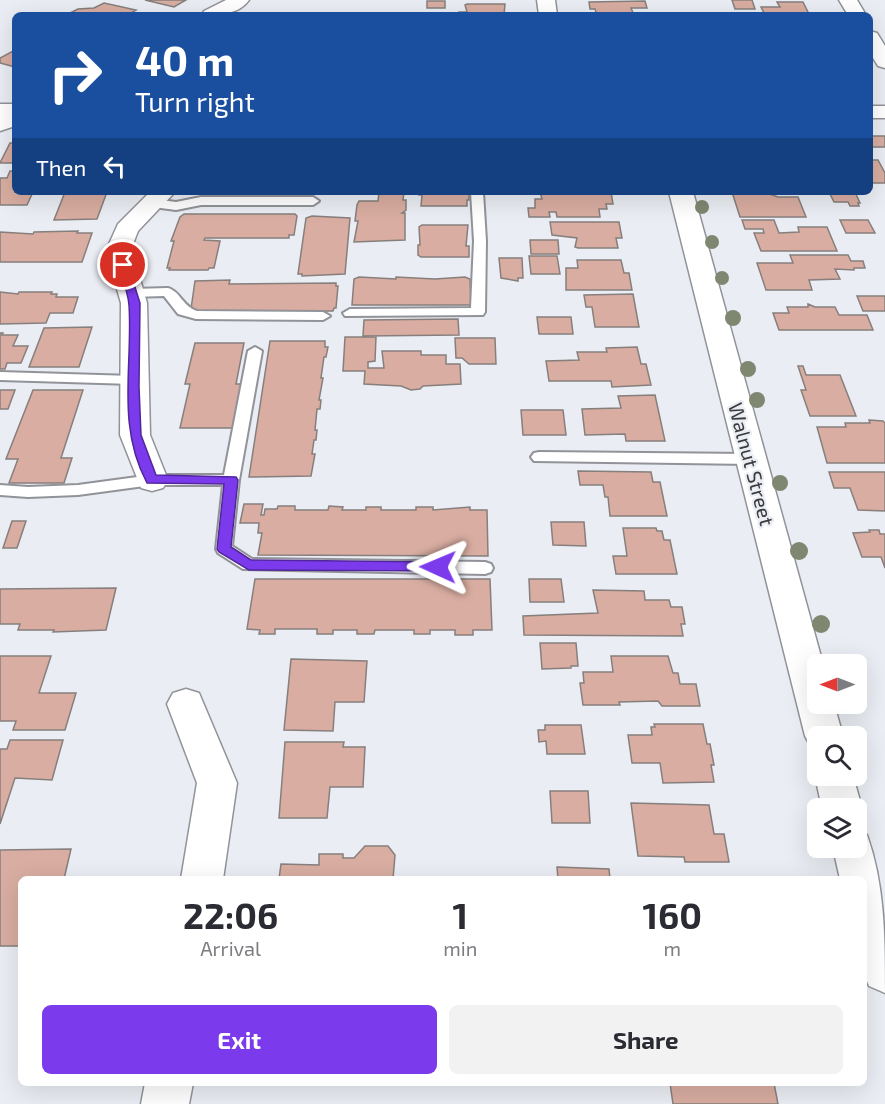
<!DOCTYPE html>
<style>
body{margin:0;font-family:"Exo 2",sans-serif;background:#f2f2f3;color:#2b2b33;height:100vh;display:flex;flex-direction:column;font-size:22px;white-space:nowrap}
*{box-sizing:border-box;margin:0}
p{font-size:20px;color:#7c7c81}
.icon{flex:none;width:33px;height:33px;fill:none;stroke:currentColor;stroke-width:2;stroke-linecap:round;stroke-linejoin:round}
.map{position:relative;flex:1;overflow:hidden}
.sheet{position:absolute;left:18px;top:876px;width:849px;height:210px;display:flex;flex-direction:column;background:#fff;border-radius:9px;box-shadow:0 6px 24px #0002}
.sheet>*{flex:none}
.guide{position:absolute;left:12px;top:12px;width:861px;height:183px;border-radius:9px;box-shadow:0 6px 24px #0002;background:#1a4fa0;color:#fff;overflow:hidden}
.needle{width:39px;rotate:270deg}
.fabs{position:absolute;left:807px;top:654px;display:grid;gap:12px}
.fabs a{display:grid;place-items:center;width:60px;height:60px;border-radius:9px;background:#fff;box-shadow:0 6px 24px #0002;font-size:30px}
.pin{position:absolute;display:grid;place-items:center;width:51px;height:51px;color:#fff;margin:-26px;border:3px solid #fff;border-radius:50%;box-shadow:0 2px 6px #0007}
.me{position:absolute;width:66px;margin:-33px;rotate:271deg;stroke-linejoin:round;filter:drop-shadow(0 0 4px #0008)}
.turn{display:flex;align-items:center;gap:21px;height:126px;padding:0 24px;font-size:27px}
.turn .icon{width:78px;height:78px;stroke-width:2.5}
.turn b{display:block;font-size:42px;line-height:51px}
.then{display:flex;align-items:center;height:57px;padding:0 24px;background:#0003;gap:12px;font-size:22px}
.eta{display:flex;justify-content:space-evenly;align-items:center;height:102px;text-align:center}
.eta b{font-size:36px;font-weight:700;line-height:42px}
.primary-button{display:flex;gap:12px;margin-top:auto;padding:12px 24px}
.primary-button a{flex:1;height:69px;border-radius:9px;background:#7c3aed;color:#fff;font-size:24px;font-weight:700;line-height:69px;text-align:center}
.primary-button a+a{background:#f2f2f3;color:#2b2b33}
.map>svg:first-child{display:block}
.building{fill:#d9ada1;stroke:#867f7d;stroke-width:1.5}
.lines{fill:none;stroke-linecap:round;stroke-linejoin:round}
.service-casing{stroke:#919399;stroke-width:4}
.minor-casing{stroke:#919399;stroke-width:3}
.tertiary-casing{stroke:#919399;stroke-width:3}
.service{fill:#fff;fill-rule:evenodd}
.minor{fill:#fff;fill-rule:evenodd}
.tertiary{fill:#fff;fill-rule:evenodd}
.tree{fill:#7f8771}
.route{fill:#7c3aed;stroke:#51269a;stroke-width:1.5}
.labels{text-anchor:middle;dominant-baseline:central;stroke-width:4.5;stroke-linejoin:round;paint-order:stroke}
.street-label{font-size:20px;fill:#3a3b3d;stroke:#eaedf3}
</style>
<div class="map">
<svg width="885" height="1104" viewBox="0 0 885 1104">
<rect width="100%" height="100%" fill="#eaedf3"/>
<path class="building" d="M145 0H186L174 7Z
M732 0H752L755 9H735Z
M427 1H445V8H427Z
M645 1 647 8H631L634 15H597L595 9H590L589 2Z
M777 2H803L809 14 813 15 737 13H764L761 7H780Z
M104 3 136 10 128 15H66L78 9 94 8Z
M467 4H505L504 15H459V12H467L465 5Z
M15 50V67L0 63V58Z
M870 136H885V147H870Z
M10 143H15V163H0Z
M870 160H878L885 173V183H870Z
M10 171H15V192H33L27 205H0V178H7Z
M65 192H107L97 219 54 220Z
M219 192H348L344 194 221 195 222 192Z
M379 192H404L403 200H406V210L402 213H405V240L354 242 358 221H355L357 205 359 201H378Z
M419 192H424V194L469 192V200H467V206H421L422 195H419Z
M540 192H611L613 204H606L607 209H599L600 217H557L556 212H549L550 217H529L528 208H535V199H542Z
M732 192H764L778 197H798L806 217H740Z
M829 192H855L860 203H858L859 206H850L848 202H834Z
M184 214H295L297 216 294 235H289V238H205L204 240 220 241 214 268H209L208 270H169L170 268H167L174 241H171L180 217Z
M312 216 350 218 345 274 302 276V274H298L306 218Z
M742 220H774L779 233 799 232 798 227H827L837 251H761L754 233H764L763 229H745Z
M840 220H868L875 233H846Z
M550 222H619L622 238H616L618 248H578L575 247 577 238 552 235Z
M422 225H468L466 246H469V257H421L418 255V245H420L419 227Z
M78 231 77 233H92L82 262H0V232L33 234 34 232Z
M530 240H558L559 254H531Z
M790 255H848L851 261H863L865 268H854V270L835 269 840 279 809 280 812 290H766L757 263H793Z
M529 256H557L560 274H531Z
M499 258H522L523 278H518V281L501 278Z
M577 260H621L624 273H629L632 290H566V268H578Z
M359 277 396 279V277L435 279 465 277 470 279 471 305H352L354 279Z
M230 280 229 284 336 283V286H338L336 308H334L333 311H193L194 309H191L195 281Z
M0 292 18 294 19 292H52L51 294H57L56 297H78L73 313H50L46 323 0 324Z
M633 294 639 327H595L592 307H586L584 295Z
M857 296H885V311H863Z
M808 304 815 307H835L839 315H867L873 330H779L773 313H789L787 307H808Z
M537 317H571L573 334H539Z
M458 319 459 335 363 336 364 320Z
M92 327 79 367H29L44 328Z
M0 333H3L2 335H18L13 346H28L21 363H7L5 369H0Z
M345 337H376L375 361 368 362V368H384L382 351H421V355H446V364H460L461 384 423 386 420 389 411 390 401 386 364 384 365 371H343Z
M455 338H495L496 364H469L462 358H456Z
M270 341H325V347H328L326 357H324L321 378H323L319 400H321L320 409H317L315 430H317L316 440H314L312 454H315L311 476 249 477Z
M195 343H244L236 384H241L233 428H180L190 384H185Z
M637 347 641 364H646L651 385 612 387 611 381H549L546 361 579 360 577 352H607L606 348Z
M798 366H803L806 375H840L856 416H810L801 390H806Z
M0 390H15L8 409H0Z
M33 390H83L61 458H72L64 483H9L18 459H6Z
M655 395 665 441H626L625 434 585 435 582 409 621 408 618 396Z
M521 410H563L566 435H523Z
M869 420 883 421 885 423V463H827L817 427H846L845 423H870Z
M578 471 651 472 653 482H660L667 516H610L608 497H605L603 485H580Z
M829 472H885V511L858 510 850 488H834Z
M244 504H263L261 515H264L265 509H277L278 506H295V510H328L329 506 343 507 342 510H366V507H381V510H416V507H433V510L470 507V510H487L488 556 258 555 262 533H258L259 523H240Z
M12 521H26L17 548H3Z
M551 522H584L586 546 553 545Z
M623 528H656L657 531H662L664 540H670L677 574H616L613 556H627Z
M869 530H879L880 534H885V568L881 557H862L853 533 870 532Z
M255 579H490L492 630H473V635H455V630H430V634H414V630H375L374 634H357V630H333V634H317V629H275V634H259L260 630 247 629Z
M529 579H561L564 602H530Z
M116 588 106 630 53 632 54 630H18L20 624H0V589Z
M593 590 644 591 645 600H669L671 607H682L685 624H681L683 636 524 635 523 616 598 613Z
M540 643H576L578 666H571V668L542 669Z
M0 656H51L39 693H76L65 730H13L16 721H0Z
M611 656H668L673 673H678L680 684H696L700 706H662L658 701 619 702 620 705H583L580 683H584L583 672H613Z
M291 659 367 661 364 702H335L333 731 284 730Z
M654 724H703L707 744H710L714 765H711L714 782 663 783 660 763H632L628 735H652L651 727H655Z
M545 725H581L585 754H547L546 741 539 742 538 730H545Z
M10 740H63L52 780 15 778 0 824V749H7Z
M285 742H344L343 747H365L363 787H330L327 818H279Z
M550 791H588L590 823H552Z
M631 803 709 805 714 834H724L729 862H685L684 857 638 856Z
M365 846H388L395 855 393 879H279L281 864 319 865V854H343V858H354Z
M71 849 64 879H21V946H0V850Z
M557 867 609 869 610 879H558Z
M670 1083H774L778 1104H673Z"/>
<g class="lines">
<defs>
<path id="service" d="M471 192H483L486 241 485 312 483 315 345 316 343 313 350 309 471 308 474 241Z
M201 197H313L319 201 313 205H201L176 210 153 207 147 203 153 199 176 202Z
M168 288C181 292 182 306 197 311L323 312 330 316 323 320 196 319 178 314 164 296 132 297 125 293 132 289Z
M255 347 262 351 239 480 232 546 252 559 485 562 491 564 493 568 491 572 485 574 243 569 218 553 216 549 223 485H152L78 495 28 497 0 495V485L28 487 78 485 152 475H224L248 351Z
M0 372 133 376 140 380 133 384 0 380Z
M539 452 751 454 759 459 751 464 534 461 531 457 534 453Z"/>
<path id="minor" d="M537 0H555L557 15H539Z
M839 0H857L866 15H848Z
M870 31 877 33 885 46V68L878 66 870 53Z
M0 104H15V116H0Z
M150 192H175L138 231 133 244 136 265 147 303 150 435 168 480 163 488 152 491 141 488 120 435 121 303 110 265 109 244 118 224Z
M669 192H693L823 664H818V704H834L843 736H818V750L811 747 805 736Z
M186 689 199 693 237 783 223 879H181L197 783 167 704 173 693Z
M818 770V776H853L862 808 856 819V808H822L815 776Z
M856 831 867 835C885 885 885 938 885 993L869 986 864 974V879H840L833 848H856Z
M145 1083H193L189 1104H141Z"/>
<path id="tertiary" d="M226 0H249C238 15 219 15 202 15L204 11Z
M870 106H885V118H870Z
M15 111V126L0 131V116Z"/>
</defs>
<use href="#service" class="service-casing"/>
<use href="#minor" class="minor-casing"/>
<use href="#tertiary" class="tertiary-casing"/>
<use href="#service" class="service"/>
<use href="#minor" class="minor"/>
<use href="#tertiary" class="tertiary"/>
</g>
<g class="tree">
<circle cx="702" cy="207" r="7"/>
<circle cx="712" cy="242" r="7"/>
<circle cx="722" cy="278" r="7"/>
<circle cx="733" cy="318" r="8"/>
<circle cx="748" cy="369" r="8"/>
<circle cx="757" cy="400" r="8"/>
<circle cx="780" cy="483" r="8"/>
<circle cx="799" cy="551" r="9"/>
<circle cx="821" cy="624" r="9"/>
</g>
<path class="route" d="M123 261 128 265 140 303 139 387 141 435 156 475 236 477 238 480 231 547 251 560 438 562 445 567 443 571 249 570 219 552 217 549 224 484 147 483C116 425 133 366 129 305 128 292 122 277 118 265Z"/>
<g class="labels">
<g class="street-label">
<text transform="translate(752 464) rotate(75)">Walnut Street</text>
</g>
</g>
</svg>
<div class="fabs">
<a><svg class="needle" viewBox="-14 -14 28 28"><path d="M0-13l5 13h-10z" fill="#e53935"/><path d="M0 13l5-13h-10z" fill="#7c7c81"/></svg></a>
<a><svg class="icon" aria-label="search" viewBox="0 0 24 24"><circle cx="10" cy="10" r="6"/><path d="M15 15l6 6"/></svg></a>
<a><svg class="icon" aria-label="layers" viewBox="0 0 24 24"><path d="M12 4l9 5-9 5-9-5zM3 14l9 5 9-5"/></svg></a>
</div>
<div class="pin" style="left:123px;top:265px;background:#d93025"><svg class="icon" aria-label="arrive" viewBox="0 0 24 24"><path d="M6 21V4h12l-3 4 3 4H6"/></svg></div>
<svg class="me" style="left:438px;top:567px" viewBox="-20 -20 40 40"><path d="M0-17L14 15 0 8-14 15z" fill="#7c3aed" stroke="#fff" stroke-width="4"/></svg>
<div class="guide">
<div class="turn"><svg class="icon" aria-label="right" viewBox="0 0 24 24"><path d="M7 20v-9h11M14 6l5 5-5 5"/></svg><div><b>40 m</b>Turn right</div></div>
<div class="then">Then<svg class="icon" aria-label="left" viewBox="0 0 24 24"><path d="M17 20v-9H6M10 6l-5 5 5 5"/></svg></div>
</div>
<section class="sheet">
<div class="eta">
<div><b>22:06</b><p>Arrival</p></div>
<div><b>1</b><p>min</p></div>
<div><b>160</b><p>m</p></div>
</div>
<div class="primary-button"><a>Exit</a><a>Share</a></div>
</section>
</div>
